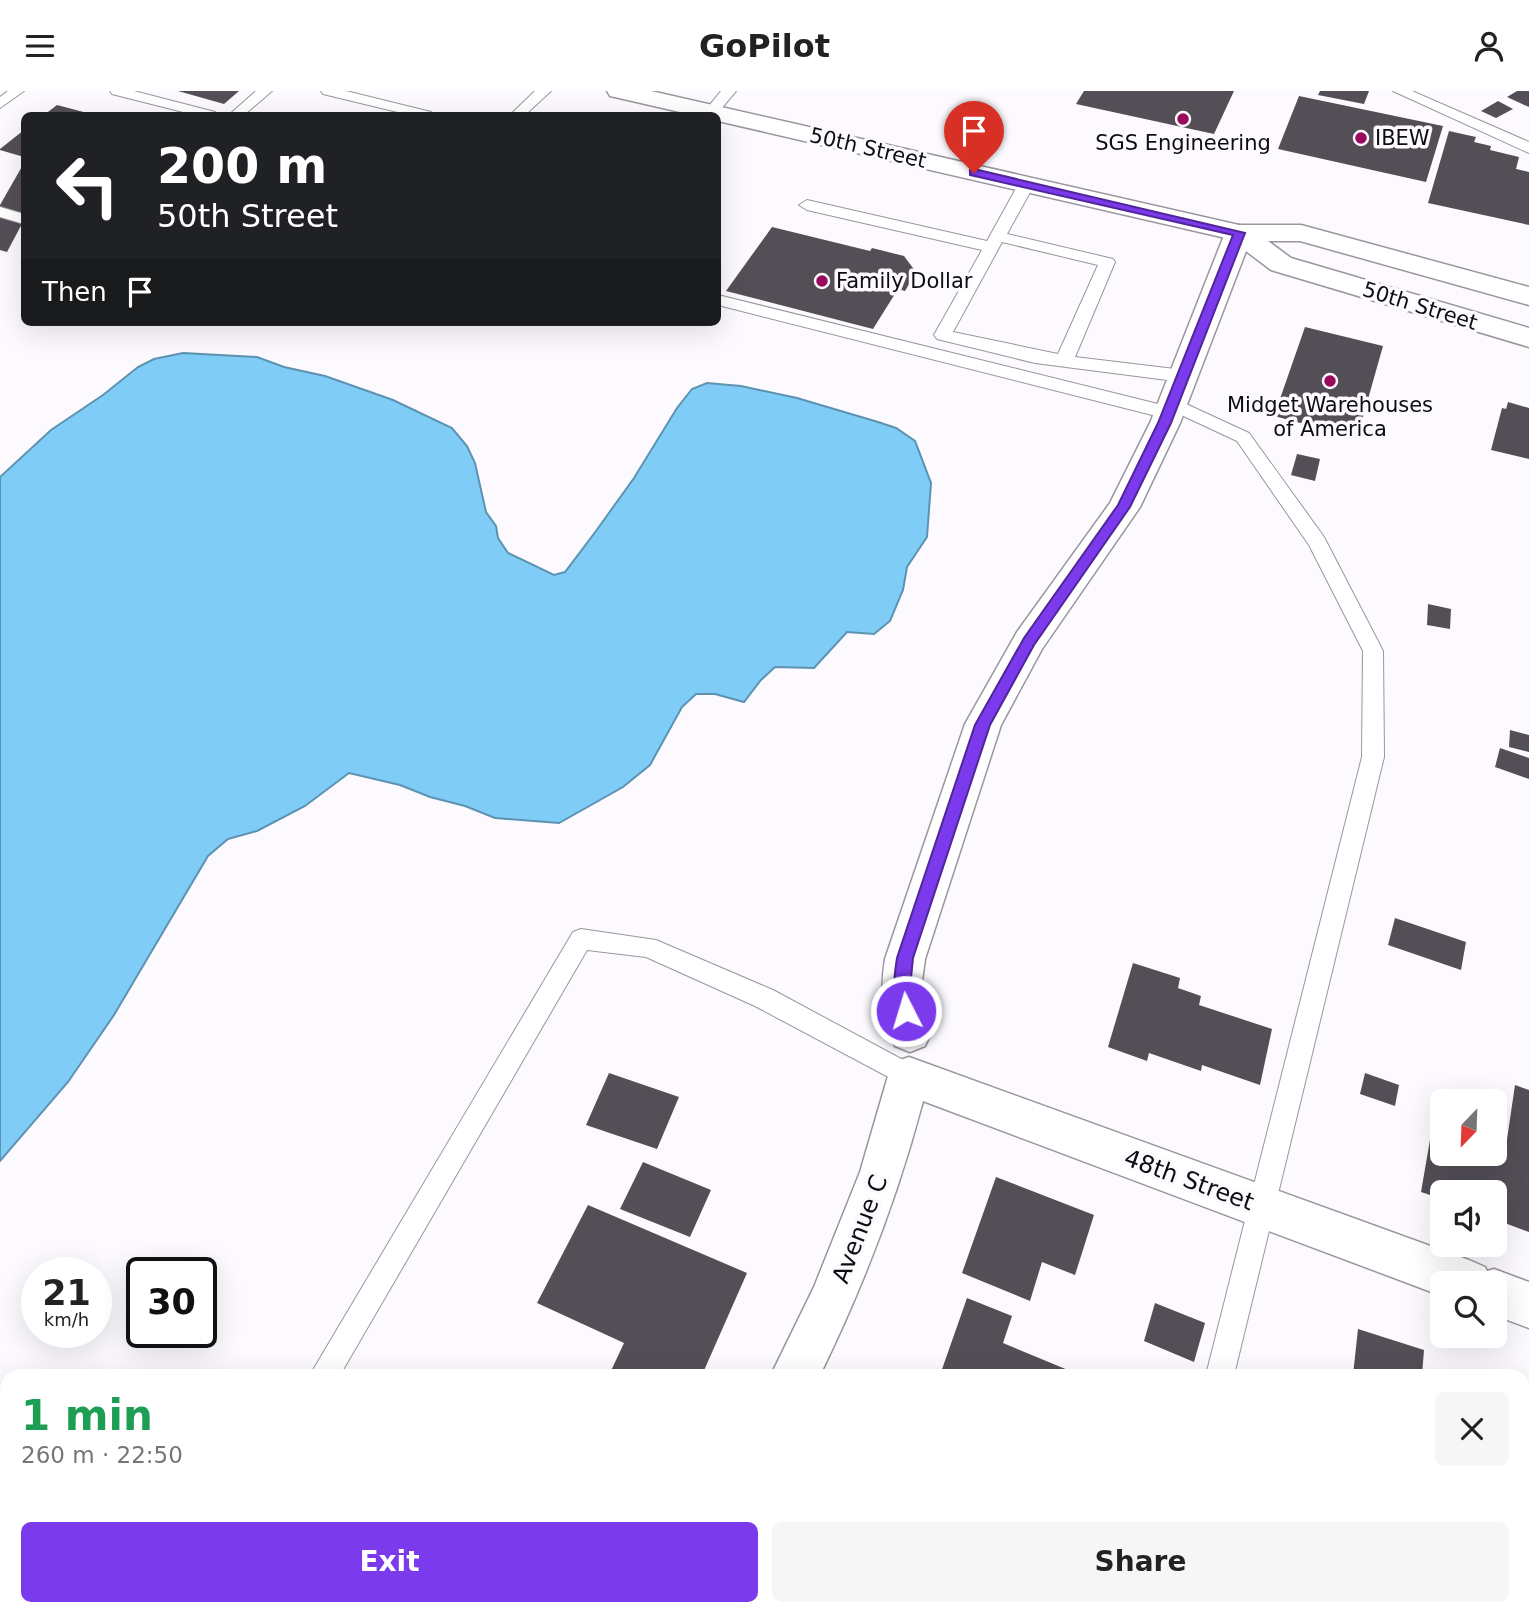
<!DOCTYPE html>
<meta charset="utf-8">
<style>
body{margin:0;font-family:"DejaVu Sans",sans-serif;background:#f6f6f6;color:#222;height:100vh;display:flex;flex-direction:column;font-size:26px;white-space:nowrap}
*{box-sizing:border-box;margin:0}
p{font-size:23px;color:#767676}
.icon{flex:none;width:38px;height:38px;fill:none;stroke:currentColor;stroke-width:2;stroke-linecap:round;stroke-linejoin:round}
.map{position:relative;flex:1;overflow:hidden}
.details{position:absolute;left:0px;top:1278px;width:1530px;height:247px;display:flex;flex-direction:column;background:#fff;border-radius:21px 21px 0 0;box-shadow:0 7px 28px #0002}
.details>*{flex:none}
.banner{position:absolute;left:21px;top:21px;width:700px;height:214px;border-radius:10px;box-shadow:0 7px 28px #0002;background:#202124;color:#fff;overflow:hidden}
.needle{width:46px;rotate:203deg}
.tools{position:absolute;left:1430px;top:998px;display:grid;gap:14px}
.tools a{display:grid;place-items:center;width:77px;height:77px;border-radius:10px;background:#fff;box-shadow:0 7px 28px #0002;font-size:35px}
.speed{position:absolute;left:21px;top:1166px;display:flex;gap:14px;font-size:35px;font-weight:700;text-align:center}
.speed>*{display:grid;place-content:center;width:91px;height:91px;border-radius:50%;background:#fff;box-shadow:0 7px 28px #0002;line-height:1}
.speed small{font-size:18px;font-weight:400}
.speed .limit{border:4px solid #111;border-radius:10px;background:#fff;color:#111}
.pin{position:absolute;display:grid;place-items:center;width:60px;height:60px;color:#fff;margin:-72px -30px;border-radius:50% 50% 50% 0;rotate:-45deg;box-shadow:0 0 7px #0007}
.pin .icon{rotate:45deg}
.me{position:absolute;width:77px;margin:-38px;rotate:355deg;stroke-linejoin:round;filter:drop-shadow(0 0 5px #0008)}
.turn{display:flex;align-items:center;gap:24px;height:147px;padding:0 21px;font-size:32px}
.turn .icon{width:91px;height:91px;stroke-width:2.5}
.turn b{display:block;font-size:49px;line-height:60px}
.then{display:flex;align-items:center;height:66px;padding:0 21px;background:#0003;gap:14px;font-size:26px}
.round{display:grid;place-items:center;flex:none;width:74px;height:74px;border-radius:10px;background:#f6f6f6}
.summary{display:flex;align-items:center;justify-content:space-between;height:119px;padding:0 21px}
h1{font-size:42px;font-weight:800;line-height:52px;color:#1e9e55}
.cta{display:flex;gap:14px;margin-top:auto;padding:14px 21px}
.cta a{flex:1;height:80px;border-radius:10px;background:#7c3aed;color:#fff;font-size:28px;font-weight:800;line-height:80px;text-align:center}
.cta a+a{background:#f6f6f6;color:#222}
header{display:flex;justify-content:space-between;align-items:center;height:91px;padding:0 21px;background:#fff;font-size:32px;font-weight:800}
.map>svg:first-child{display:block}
.water{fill:#7fccf7;stroke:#5d92b1;stroke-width:2}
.building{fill:#544f57}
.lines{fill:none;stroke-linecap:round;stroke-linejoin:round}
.lane-casing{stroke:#9b959e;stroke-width:2}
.street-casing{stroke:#9b959e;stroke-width:3}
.secondary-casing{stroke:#9b959e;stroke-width:3}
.lane{fill:#fff;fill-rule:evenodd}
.street{fill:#fff;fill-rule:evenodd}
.secondary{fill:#fff;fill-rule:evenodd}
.route{fill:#7c3aed;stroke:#51269a;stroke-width:2}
.poi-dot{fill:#990a5d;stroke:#fcfafe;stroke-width:2.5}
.labels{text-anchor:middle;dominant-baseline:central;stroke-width:7;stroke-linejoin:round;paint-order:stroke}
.far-poi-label{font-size:21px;fill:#0e0c0f;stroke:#fcfafe;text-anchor:start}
.far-street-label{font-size:21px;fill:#0e0c0f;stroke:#fcfafe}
.street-label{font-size:24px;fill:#0e0c0f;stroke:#fcfafe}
</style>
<header><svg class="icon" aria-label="menu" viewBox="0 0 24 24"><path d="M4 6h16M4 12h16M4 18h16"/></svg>GoPilot<svg class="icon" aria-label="person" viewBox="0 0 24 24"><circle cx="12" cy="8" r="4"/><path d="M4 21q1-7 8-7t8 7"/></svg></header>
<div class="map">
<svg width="1529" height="1524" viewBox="0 0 1529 1524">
<rect width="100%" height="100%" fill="#fcfafe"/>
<path class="water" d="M183 262 257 266 284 276 325 285 393 309 452 337 467 355 475 372 486 421 496 435 498 447 508 462 554 484 565 481 596 440 634 387 677 317 692 298 707 292 741 295 797 307 878 331 896 337 915 350 931 392 927 446 907 476 903 499 890 530 874 543 847 541 814 577 775 576 761 589 744 611 715 603H696L682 616 650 674 623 696 559 732 495 727 465 715 430 706 400 694 349 682 305 715 257 740 228 748 208 765 114 924 68 991 0 1070V386L51 339 103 304 138 276 154 268Z"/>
<path class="building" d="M178 0H239L224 13Z
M1084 0H1234L1214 43 1076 13Z
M1320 0H1369L1364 13 1318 4Z
M1517 0H1529V16L1507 6Z
M1299 5 1443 35 1426 91 1278 58Z
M1498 10 1513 18 1496 27 1481 20Z
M57 14 95 24H44Z
M24 39V66L0 59V58Z
M1449 40 1476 46 1474 51 1491 55 1490 59 1519 66 1516 78 1529 81V134L1428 112Z
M24 72V129L7 161 0 159V114Z
M772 136 870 160 872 157 904 165 916 181 905 200 898 198 873 238 726 200Z
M1305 236 1383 255 1357 347 1274 325Z
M1508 311 1529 317V368L1491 359 1502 317 1506 318Z
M1297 363 1320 368 1315 390 1291 384Z
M1428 513 1451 518 1450 538 1427 534Z
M1510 639 1529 644V661L1509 656Z
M1500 657 1529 667V688L1495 676Z
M1395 827 1466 851 1461 879 1388 854Z
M1133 872 1180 887 1178 897 1201 905 1199 914 1272 938 1260 994 1202 974 1201 980 1149 962 1147 970 1108 956Z
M609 982 679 1006 657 1058 586 1034Z
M1365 982 1399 994 1395 1015 1360 1003Z
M1515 994 1529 999V1141L1494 1128V1101H1442V1108L1421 1101 1431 1043 1442 1046V1062H1486L1504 1069Z
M643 1071 711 1099 690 1146 620 1118Z
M996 1086 1094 1124 1075 1184 1042 1171 1030 1210 962 1182Z
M588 1114 747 1182 702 1284H609L624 1252 537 1212Z
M967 1207 1012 1225 1003 1252 1080 1284H940Z
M1155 1212 1205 1232 1194 1271 1144 1250Z
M1358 1238 1424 1259 1422 1284H1353Z
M1522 1391 1529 1393V1524H1424L1418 1522 1419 1517H1522Z"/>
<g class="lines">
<defs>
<path id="lane" d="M8 0H24L0 17V6Z
M110 0H134L215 21 217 24H195L112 3Z
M256 0H272L244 24H229Z
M321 0H346L431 21 433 24H410L323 3Z
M535 0H551L525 24H510Z
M721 0H736L716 24H706L704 21Z
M1393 0H1412L1529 51V62Z
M1026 89 1034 94 1007 143 1113 168 1115 171 1075 266 1183 279 1189 281 1192 285 1189 289 1183 291 1035 272 937 248 934 244 982 159 807 119 799 114 807 109 987 150 1018 94ZM1002 151 1098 174 1058 263 953 241Z
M0 116 24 123V133L0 126Z
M718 204 1166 315 1167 309 1173 307 1249 342 1324 446 1383 560 1384 666 1234 1284H1206L1362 666 1363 560 1309 454 1237 350 1177 322 1168 328 718 214Z
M581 838 656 849 773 899 918 977 922 985 918 993 909 997 755 915 646 866 587 859 340 1284H310L573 841Z
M170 1517H202L200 1524H168Z
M1147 1517H1178L1176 1524H1146Z"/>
<path id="street" d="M1239 134 1249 136 1253 142 1180 332 1140 416 1042 558 1001 634 925 868 921 897 931 942 925 955 910 961 895 955C882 927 880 898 885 868L965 633 1017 541 1110 412 1150 332 1225 142 1229 136Z
M909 966 1469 1169 1485 1176 1487 1180 1494 1178 1529 1191V1237L1494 1224V1192H1442V1205L923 1010C898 1105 863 1196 820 1284H771L814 1196 860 1081 888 985 894 971Z
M644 1517H697L694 1524H641Z"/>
<path id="secondary" d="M607 0H651L1239 134H1301L1529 196V214L1300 150H1268L1291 167 1529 237V256L1271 179 1230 148 718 30V24H693L619 7 610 5Z"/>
</defs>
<use href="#lane" class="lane-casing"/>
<use href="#street" class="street-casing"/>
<use href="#secondary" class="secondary-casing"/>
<use href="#lane" class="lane"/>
<use href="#street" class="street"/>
<use href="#secondary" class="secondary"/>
</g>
<path class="route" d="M974 78 1245 142 1171 332 1130 416 1034 554 990 634 913 867 910 897 914 920 912 925 906 927 900 925C891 906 894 887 897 867L975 634 1024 547 1118 414 1158 332 1233 144 970 84V79Z"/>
<g class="poi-dot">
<circle cx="1183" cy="28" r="7"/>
<circle cx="1361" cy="47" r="7"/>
<circle cx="822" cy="190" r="7"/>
<circle cx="1330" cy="290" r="7"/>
</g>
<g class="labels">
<g class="far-poi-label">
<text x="1375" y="47">IBEW</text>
<text x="1183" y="52" text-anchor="middle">SGS Engineering</text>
<text x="836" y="190">Family Dollar</text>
<text x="1330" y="314" text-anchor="middle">Midget Warehouses<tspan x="1330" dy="24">of America</tspan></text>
</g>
<g class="far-street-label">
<text transform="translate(868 57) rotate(13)">50th Street</text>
<text transform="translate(1420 215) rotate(17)">50th Street</text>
</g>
<g class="street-label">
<text transform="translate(1189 1089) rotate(20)">48th Street</text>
<text transform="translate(860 1138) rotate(-69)">Avenue C</text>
</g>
</g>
</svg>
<div class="tools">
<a><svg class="needle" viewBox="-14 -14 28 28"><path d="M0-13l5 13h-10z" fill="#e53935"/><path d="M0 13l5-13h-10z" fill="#767676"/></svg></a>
<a><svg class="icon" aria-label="sound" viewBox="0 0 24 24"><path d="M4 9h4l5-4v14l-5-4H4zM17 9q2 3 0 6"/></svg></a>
<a><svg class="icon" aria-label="search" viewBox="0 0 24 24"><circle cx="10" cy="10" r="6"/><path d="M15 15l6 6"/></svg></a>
</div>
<div class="speed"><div>21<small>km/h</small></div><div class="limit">30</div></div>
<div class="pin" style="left:974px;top:82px;background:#d93025"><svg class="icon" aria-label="arrive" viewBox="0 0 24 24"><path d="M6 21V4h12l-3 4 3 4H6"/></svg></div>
<svg class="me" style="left:906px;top:920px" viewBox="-20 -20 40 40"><circle r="17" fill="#7c3aed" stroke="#fff" stroke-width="3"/><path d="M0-11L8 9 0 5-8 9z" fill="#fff"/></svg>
<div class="banner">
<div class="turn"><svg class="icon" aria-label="left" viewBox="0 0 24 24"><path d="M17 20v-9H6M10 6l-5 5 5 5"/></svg><div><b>200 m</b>50th Street</div></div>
<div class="then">Then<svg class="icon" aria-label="arrive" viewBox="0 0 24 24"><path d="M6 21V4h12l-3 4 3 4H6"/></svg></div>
</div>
<section class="details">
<div class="summary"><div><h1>1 min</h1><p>260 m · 22:50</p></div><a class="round"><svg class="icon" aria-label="close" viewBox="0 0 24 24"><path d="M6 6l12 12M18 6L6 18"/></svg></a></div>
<div class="cta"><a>Exit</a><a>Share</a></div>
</section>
</div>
